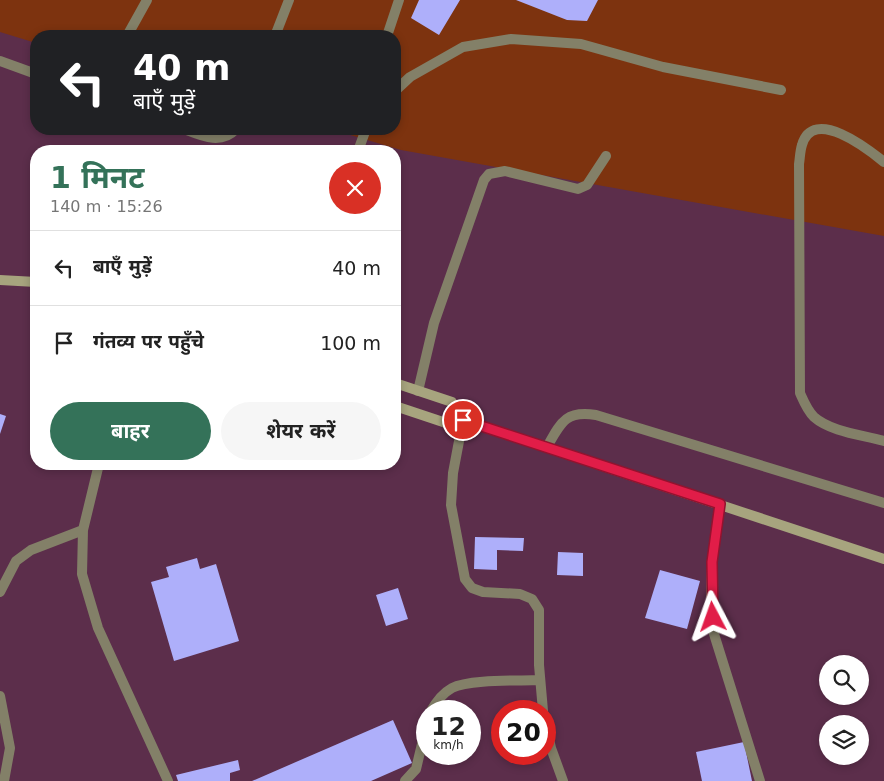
<!DOCTYPE html>
<html lang="hi">
<meta charset="utf-8">
<style>
body{margin:0;font-family:"DejaVu Sans","Noto Sans Devanagari",sans-serif;background:#f6f6f6;color:#222;height:100vh;display:flex;flex-direction:column;font-size:19px;white-space:nowrap}
*{box-sizing:border-box;margin:0}
p{font-size:16px;color:#767676}
.icon{flex:none;width:28px;height:28px;fill:none;stroke:currentColor;stroke-width:2;stroke-linecap:round;stroke-linejoin:round}
.map{position:relative;flex:1;overflow:hidden}
.side{position:absolute;left:30px;top:145px;width:371px;height:325px;display:flex;flex-direction:column;background:#fff;border-radius:20px;box-shadow:0 2px 8px #0003}
.side>*{flex:none}
.guide{position:absolute;left:30px;top:30px;width:371px;height:105px;border-radius:20px;box-shadow:0 2px 8px #0003;background:#202124;color:#fff;overflow:hidden}
.fabs{position:absolute;left:819px;top:655px;display:grid;gap:10px}
.fabs a{display:grid;place-items:center;width:50px;height:50px;border-radius:50%;background:#fff;box-shadow:0 2px 8px #0003;font-size:25px}
.speed{position:absolute;left:416px;top:700px;display:flex;gap:10px;font-size:25px;font-weight:700;text-align:center}
.speed>*{display:grid;place-content:center;width:65px;height:65px;border-radius:50%;background:#fff;box-shadow:0 2px 8px #0003;line-height:1}
.speed small{font-size:12px;font-weight:400}
.speed .limit{border:8px solid #d22;background:#fff;color:#111}
.pin{position:absolute;display:grid;place-items:center;width:42px;height:42px;color:#fff;margin:-21px;border:2px solid #fff;border-radius:50%;box-shadow:0 1px 5px #0007}
.me{position:absolute;width:55px;margin:-28px;rotate:356deg;stroke-linejoin:round;filter:drop-shadow(0 0 4px #0008)}
.turn{display:flex;align-items:center;gap:18px;height:105px;padding:0 20px;font-size:22px}
.turn .icon{width:65px;height:65px;stroke-width:2.5}
.turn b{display:block;font-size:35px;line-height:42px}
.round{display:grid;place-items:center;flex:none;width:52px;height:52px;border-radius:26px;background:#f6f6f6}
.summary{display:flex;align-items:center;justify-content:space-between;height:85px;padding:0 20px}
h1{font-size:30px;font-weight:700;line-height:38px;color:#347259}
.cta{display:flex;gap:10px;margin-top:auto;padding:10px 20px}
.cta a{flex:1;height:58px;border-radius:30px;background:#347259;color:#fff;font-size:20px;font-weight:700;line-height:58px;text-align:center}
.cta a+a{background:#f6f6f6;color:#222}
ul{padding:0;list-style:none}
li{display:flex;align-items:center;gap:15px;height:75px;padding:0 20px;border-top:1px solid #e0e0e0}
li div{flex:1}
li b{display:block;font-size:19px}
li em{font-style:normal}
.map>svg:first-child{display:block}
.green{fill:#7d330f}
.building{fill:#aeaffa}
.lines{fill:none;stroke-linecap:round;stroke-linejoin:round}
.service{stroke:#838068;stroke-width:10}
.minor{stroke:#838068;stroke-width:10}
.secondary{stroke:#a7a47e;stroke-width:10}
.route-casing{stroke:#92132f;stroke-width:12}
.route{stroke:#e11d48;stroke-width:9}
</style>
<div class="map">
<svg width="884" height="781" viewBox="0 0 884 781">
<rect width="100%" height="100%" fill="#5c2e4b"/>
<path class="green" d="M0 0H884V236L401 150 330 129H395V36H36V43L0 32Z"/>
<path class="building" d="M419 0H460L439 35 411 18Z
M516 0H598L587 21 567 20Z
M0 414 6 416 0 434Z
M475 537 524 538 523 551 497 550V570L474 569Z
M558 552 583 553V576L557 575Z
M197 558 200 569 216 564 239 641 174 661 151 582 169 577 166 567Z
M660 570 700 581 687 629 645 618Z
M398 588 408 619 386 626 376 595Z
M393 720 412 763 371 781H252Z
M744 742 752 781H702L696 752Z
M238 760 240 770 230 773V781H178L176 775Z"/>
<g class="lines">
<path class="service" d="M387 36 399 0
M395 91 410 77 463 47 511 39 581 44 663 67 781 90
M358 151 366 129
M884 162C868 149 813 106 802 145 800 151 800 158 799 164L800 393C804 402 807 410 814 417 831 432 863 435 884 441
M418 391 434 323 484 180 489 174 505 171 578 189 587 185 606 156
M547 447C561 422 566 410 596 415L884 503
M720 504 712 562 711 600 714 634 760 781"/>
<path class="minor" d="M127 36 147 0
M275 36 289 0
M0 61 36 74
M184 129C202 136 221 145 236 129
M463 420 453 473 451 505 465 579 472 588 483 592 520 594 532 599 539 610V665L543 711
M99 464 83 530 82 574 98 628 168 781
M0 592 16 561 31 550 83 530
M0 696 10 748 4 781
M431 711C436 702 443 693 452 688 469 679 519 681 539 680
M545 720 551 748 563 781
M405 781 416 769 428 719"/>
<path class="secondary" d="M0 280 36 282
M395 383 452 402 463 420
M395 406 446 423 463 420 884 559"/>
</g>
<g class="lines">
<defs>
<path id="route" d="M463 420 720 504 712 562 713 617"/>
</defs>
<use href="#route" class="route-casing"/>
<use href="#route" class="route"/>
</g>
</svg>
<div class="fabs">
<a><svg class="icon" aria-label="search" viewBox="0 0 24 24"><circle cx="10" cy="10" r="6"/><path d="M15 15l6 6"/></svg></a>
<a><svg class="icon" aria-label="layers" viewBox="0 0 24 24"><path d="M12 4l9 5-9 5-9-5zM3 14l9 5 9-5"/></svg></a>
</div>
<div class="speed"><div>12<small>km/h</small></div><div class="limit">20</div></div>
<div class="pin" style="left:463px;top:420px;background:#d93025"><svg class="icon" aria-label="arrive" viewBox="0 0 24 24"><path d="M6 21V4h12l-3 4 3 4H6"/></svg></div>
<svg class="me" style="left:713px;top:617px" viewBox="-20 -20 40 40"><path d="M0-17L14 15 0 8-14 15z" fill="#e11d48" stroke="#fff" stroke-width="4"/></svg>
<div class="guide">
<div class="turn"><svg class="icon" aria-label="left" viewBox="0 0 24 24"><path d="M17 20v-9H6M10 6l-5 5 5 5"/></svg><div><b>40 m</b>बाएँ मुड़ें</div></div>
</div>
<section class="side">
<div class="summary"><div><h1>1 मिनट</h1><p>140 m · 15:26</p></div><a class="round" style="background:#d93025;color:#fff"><svg class="icon" aria-label="close" viewBox="0 0 24 24"><path d="M6 6l12 12M18 6L6 18"/></svg></a></div>
<ul>
<li><svg class="icon" aria-label="left" viewBox="0 0 24 24"><path d="M17 20v-9H6M10 6l-5 5 5 5"/></svg><div><b>बाएँ मुड़ें</b></div><em>40 m</em></li>
<li><svg class="icon" aria-label="arrive" viewBox="0 0 24 24"><path d="M6 21V4h12l-3 4 3 4H6"/></svg><div><b>गंतव्य पर पहुँचे</b></div><em>100 m</em></li>
</ul>
<div class="cta"><a>बाहर</a><a>शेयर करें</a></div>
</section>
</div>
